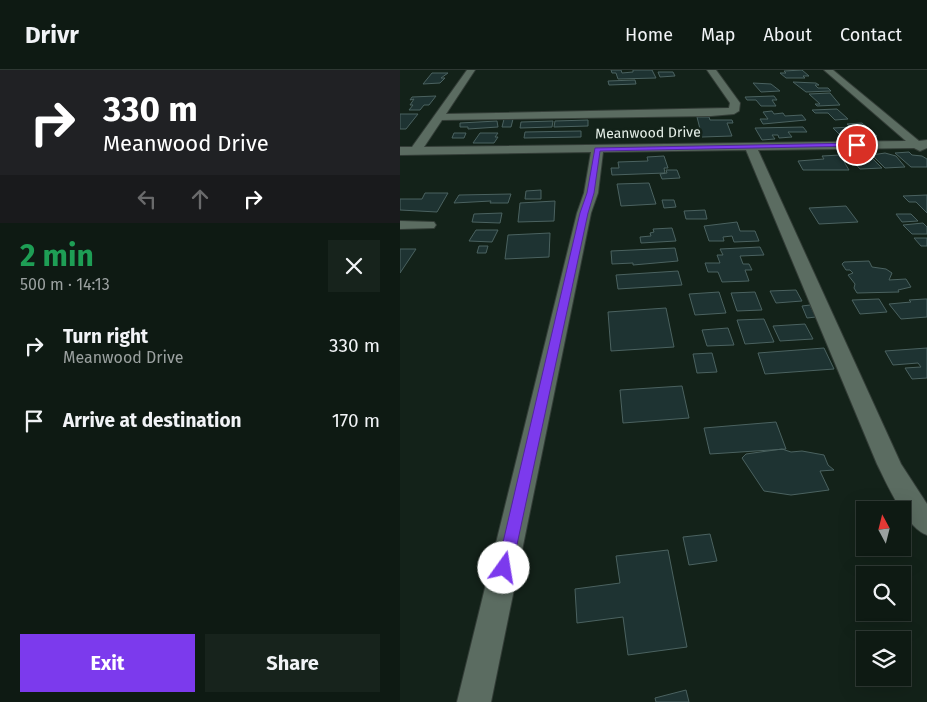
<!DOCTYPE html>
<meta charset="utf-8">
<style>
body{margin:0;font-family:"Fira Sans",sans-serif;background:#17231c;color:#f1f3f6;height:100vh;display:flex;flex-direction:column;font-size:19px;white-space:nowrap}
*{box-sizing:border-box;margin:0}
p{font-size:16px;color:#9ba1a0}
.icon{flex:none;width:28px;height:28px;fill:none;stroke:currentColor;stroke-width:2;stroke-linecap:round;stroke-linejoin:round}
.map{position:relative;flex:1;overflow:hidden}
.side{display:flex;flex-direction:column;background:#0e1a13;width:400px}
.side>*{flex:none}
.top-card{background:#202124;color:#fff;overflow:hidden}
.needle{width:32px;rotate:353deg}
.buttons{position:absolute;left:456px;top:431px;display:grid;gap:10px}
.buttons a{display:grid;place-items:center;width:55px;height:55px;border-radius:0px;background:#0e1a13;box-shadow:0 5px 20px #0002,0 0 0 1px #2e3833;font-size:25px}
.pin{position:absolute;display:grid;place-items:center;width:42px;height:42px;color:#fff;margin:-21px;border:2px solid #fff;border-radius:50%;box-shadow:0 1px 5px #0007}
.me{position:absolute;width:55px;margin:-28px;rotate:13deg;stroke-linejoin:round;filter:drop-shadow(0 0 4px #0008)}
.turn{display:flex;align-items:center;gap:18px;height:105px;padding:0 20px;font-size:22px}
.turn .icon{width:65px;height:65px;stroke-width:2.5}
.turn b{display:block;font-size:35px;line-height:42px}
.lanes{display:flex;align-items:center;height:48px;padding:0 20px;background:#0003;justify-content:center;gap:25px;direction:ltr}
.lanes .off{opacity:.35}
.round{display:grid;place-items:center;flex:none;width:52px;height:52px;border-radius:0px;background:#17231c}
.summary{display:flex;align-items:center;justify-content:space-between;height:85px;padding:0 20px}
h1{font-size:30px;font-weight:700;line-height:38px;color:#1e9e55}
.button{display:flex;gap:10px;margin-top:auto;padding:10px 20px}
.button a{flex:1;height:58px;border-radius:0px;background:#7c3aed;color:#fff;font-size:20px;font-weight:700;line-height:58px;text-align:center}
.button a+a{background:#17231c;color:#f1f3f6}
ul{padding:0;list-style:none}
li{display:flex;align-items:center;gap:15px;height:75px;padding:0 20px}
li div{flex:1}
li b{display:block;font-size:19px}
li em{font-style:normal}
header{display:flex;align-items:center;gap:30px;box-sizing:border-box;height:70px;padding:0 25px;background:#0e1a13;border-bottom:1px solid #2e3833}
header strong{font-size:24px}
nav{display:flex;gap:28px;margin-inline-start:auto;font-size:18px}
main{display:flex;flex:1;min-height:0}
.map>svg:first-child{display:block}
.building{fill:#1e3332;stroke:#4b6260}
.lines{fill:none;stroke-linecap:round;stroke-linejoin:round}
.street-casing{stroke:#333d37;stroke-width:2}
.street{fill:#5b6c61;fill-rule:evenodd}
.route{fill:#7c3aed;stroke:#51269a}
.labels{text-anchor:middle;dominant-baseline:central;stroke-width:5;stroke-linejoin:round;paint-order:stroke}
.far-street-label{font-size:14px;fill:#e5efe8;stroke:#132219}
</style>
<header>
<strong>Drivr</strong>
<nav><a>Home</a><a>Map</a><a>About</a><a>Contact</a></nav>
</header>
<main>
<section class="side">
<div class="top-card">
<div class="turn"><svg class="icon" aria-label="right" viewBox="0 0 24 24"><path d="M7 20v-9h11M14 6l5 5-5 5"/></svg><div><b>330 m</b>Meanwood Drive</div></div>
<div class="lanes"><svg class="icon off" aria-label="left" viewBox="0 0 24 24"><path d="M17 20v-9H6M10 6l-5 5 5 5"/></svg><svg class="icon off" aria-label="ahead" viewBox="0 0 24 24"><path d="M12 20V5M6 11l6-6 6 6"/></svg><svg class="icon" aria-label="right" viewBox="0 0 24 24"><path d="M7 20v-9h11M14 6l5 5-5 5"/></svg></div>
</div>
<div class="summary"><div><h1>2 min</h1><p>500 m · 14:13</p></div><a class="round"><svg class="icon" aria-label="close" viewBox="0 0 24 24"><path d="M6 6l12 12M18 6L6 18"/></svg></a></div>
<ul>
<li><svg class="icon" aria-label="right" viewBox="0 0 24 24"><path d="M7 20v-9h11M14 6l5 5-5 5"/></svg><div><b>Turn right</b><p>Meanwood Drive</p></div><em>330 m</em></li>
<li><svg class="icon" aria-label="arrive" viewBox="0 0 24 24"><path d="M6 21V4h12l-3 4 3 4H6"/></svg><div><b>Arrive at destination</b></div><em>170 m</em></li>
</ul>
<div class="button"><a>Exit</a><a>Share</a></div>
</section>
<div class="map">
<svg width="527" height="632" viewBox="0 0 527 632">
<rect width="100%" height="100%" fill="#132219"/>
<path class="building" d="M211 0H221L222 3 233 2V0H252L256 8 218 9 216 3H212Z
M402 0 409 6H403L405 8H386L380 3H386L384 1Z
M258 2H273L275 6 260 7Z
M32 3H48L41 8H45L40 13 23 14Z
M235 10 236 14 209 15 208 11Z
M393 12 416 13 419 15H415L418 18H428L431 21 406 22Z
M353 13 371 14 380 21 361 22Z
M430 23 440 35 417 36 415 34H420L409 24Z
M36 26 29 35H24L20 40H9L13 35H10L14 29 10 30 12 27Z
M374 26 377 30H372L376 36H361L356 30H347L345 27Z
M437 39 448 49 435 50 428 43H415L412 40Z
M372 41 374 44 383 43 385 46 402 45 406 50 363 54 360 49H368L363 42Z
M0 44H18L6 59H0Z
M297 47H309L310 50H332L333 53H327L332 66 302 67Z
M104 49H113L111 57H102Z
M188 50V56L154 57 155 51Z
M97 51 98 57 68 59V57H60V53Z
M153 51 152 57 120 58 121 52Z
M462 53 477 66 463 67 459 63H454L458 67 443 68 433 58 451 57 447 54Z
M403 57 407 62H388L392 67 379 68 378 65H372L375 69 362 70 355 58Z
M181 61V67L124 68 125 62Z
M54 63H66L64 68H52Z
M80 63H98L95 67H98L94 73H73Z
M509 82 512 85 522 86 527 89V97H511L495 83Z
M485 83 496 86 505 97 485 98 472 85Z
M460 84 463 87H471L482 98 460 99 447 85Z
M440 85 449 100H403L398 91 424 89 422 86Z
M264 86 268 98H264L265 103 212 105 211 98H219L218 92 248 91 247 87Z
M266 100H277L280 108 262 109 260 104 267 103Z
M249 113 256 134 221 136 217 114Z
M141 120V129H125L126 121Z
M25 123H48L37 142 0 140V129H22Z
M111 124 108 133H90L91 131 54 133 59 125Z
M527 125V143L516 132H509L503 126Z
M262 130H274L276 137 264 138Z
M155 131 154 151 118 152 120 133Z
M446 136 458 152 419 154 409 138Z
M305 140 307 149H286L284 141Z
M102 143 100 153 72 152 74 144Z
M496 144H511L518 151 502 152Z
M337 152 340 161H355L359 171 334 172 332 166 323 167 324 171H309L304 156Z
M523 153 527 157V164H512L503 155Z
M272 158 276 171 241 173 240 167 251 166 250 163 254 162 253 159Z
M76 160H98L92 172 69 171Z
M150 163 149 187 105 189 108 165Z
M514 168H527V176H521Z
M79 176H88L86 183H77Z
M360 177 364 185 340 186 343 194H349L352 200H345L349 211 322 212 318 202H308L305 193H320L317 185H323L320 179Z
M275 178 278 191 233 195V193L212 194 211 181Z
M0 179H16L0 203Z
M469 191 472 197 486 199 492 203 489 210 506 209 511 217 498 220 499 222 457 223 454 218 455 214 448 205 453 203 450 200H446L442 194 444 192Z
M278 201 282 215 218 219 216 205Z
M396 220 402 231 376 233 370 221Z
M319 222 326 243 295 245 289 224Z
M355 222 362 240 337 241 331 223Z
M479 229 487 242 460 244 452 230Z
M525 229H527V247L501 249 489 234 511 232 509 230Z
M410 235 416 247 407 248 402 236Z
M266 238 274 277 211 281 208 242Z
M364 249 374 272 345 274 337 250Z
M405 254 413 269 380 271 373 256Z
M328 258 334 275 307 276 302 260Z
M424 278 434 299 365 304 358 283Z
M527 278V308L512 309 505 298 521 297 518 293 493 295 485 281Z
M312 283 317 302 297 303 293 284Z
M282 316 289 348 223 353 220 320Z
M376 352 386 379 310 384 304 358Z
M382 379 391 382 402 381 424 385 428 395 434 400 420 401 429 420 391 425 364 421 342 388 346 384Z
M310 464 317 491 289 495 283 467Z
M268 480 287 577 228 585 223 547 177 553 175 519 220 513 216 486Z
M286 620 289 632H256L255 628Z"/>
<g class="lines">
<defs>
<path id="street" d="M67 0H75L46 44 329 38 330 33 307 0H316L340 33 339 41 334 44 311 46 42 50 24 77 506 71 424 0H433L519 71 527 70V78L520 81 514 78 358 80 501 394 527 434V465C506 458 487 414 477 394L346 80 203 82 198 123 191 143 91 632H57L177 143 184 123 191 82 0 85V77H12Z
M0 151 34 152 36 155 34 158 0 159Z"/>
</defs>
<use href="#street" class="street-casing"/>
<use href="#street" class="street"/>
</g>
<path class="route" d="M457 73 459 74V76L200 81 194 123 188 143 112 498 110 502 104 504 99 502 97 498 180 143 187 123 195 78Z"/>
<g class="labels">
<g class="far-street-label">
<text transform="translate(248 63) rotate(-1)">Meanwood Drive</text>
</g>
</g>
</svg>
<div class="buttons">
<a><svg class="needle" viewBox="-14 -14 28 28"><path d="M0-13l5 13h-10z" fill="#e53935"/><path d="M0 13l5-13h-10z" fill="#9ba1a0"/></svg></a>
<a><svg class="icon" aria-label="search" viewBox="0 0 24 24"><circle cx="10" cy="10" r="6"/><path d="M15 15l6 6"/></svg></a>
<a><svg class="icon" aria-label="layers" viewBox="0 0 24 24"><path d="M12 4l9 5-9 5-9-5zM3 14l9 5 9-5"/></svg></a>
</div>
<div class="pin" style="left:457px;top:75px;background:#d93025"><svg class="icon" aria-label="arrive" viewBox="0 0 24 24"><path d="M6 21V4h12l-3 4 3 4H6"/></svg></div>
<svg class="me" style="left:104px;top:498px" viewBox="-20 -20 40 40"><circle r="19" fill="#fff"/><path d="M0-13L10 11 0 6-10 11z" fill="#7c3aed"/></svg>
</div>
</main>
